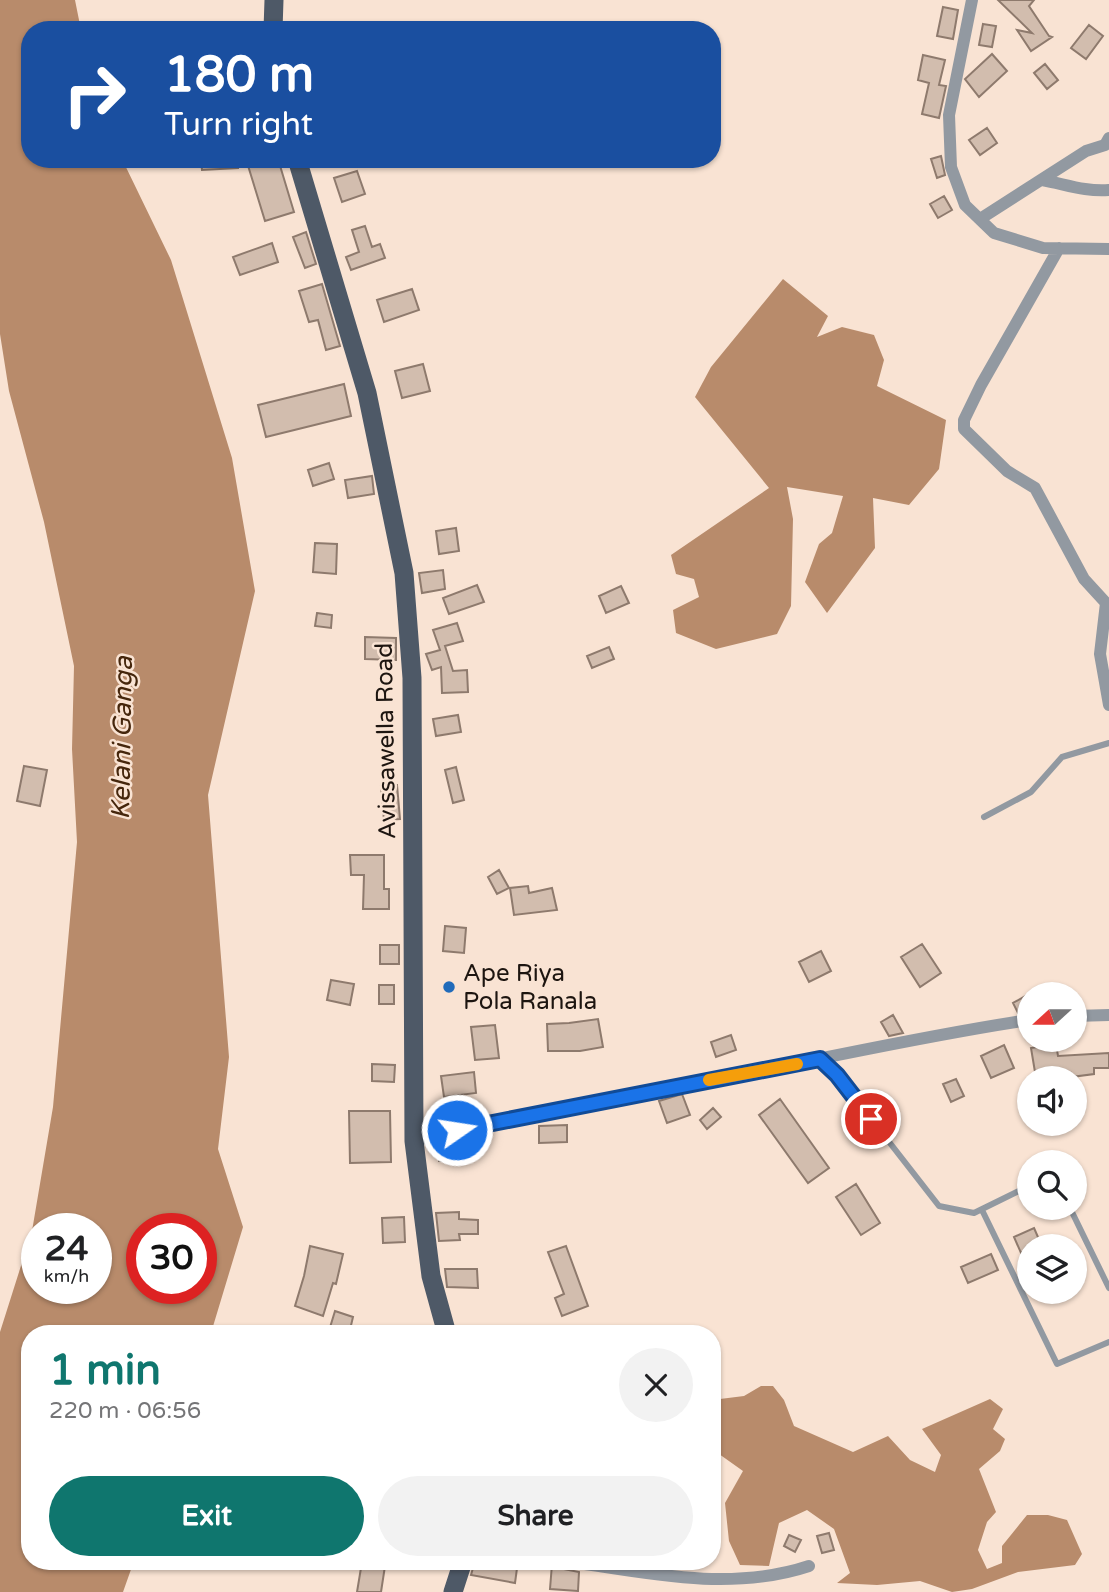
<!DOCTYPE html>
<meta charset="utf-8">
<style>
body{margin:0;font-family:"Varela Round",sans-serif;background:#f2f2f2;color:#202124;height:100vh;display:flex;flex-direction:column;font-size:26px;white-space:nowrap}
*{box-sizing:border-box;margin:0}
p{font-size:23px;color:#757577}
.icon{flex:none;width:38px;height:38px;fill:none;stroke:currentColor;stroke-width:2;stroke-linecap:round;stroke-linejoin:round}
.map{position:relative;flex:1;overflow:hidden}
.details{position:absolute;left:21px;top:1325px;width:700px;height:245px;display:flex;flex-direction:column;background:#fff;border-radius:28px;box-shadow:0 2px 5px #0004}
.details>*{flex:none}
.hud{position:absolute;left:21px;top:21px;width:700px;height:147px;border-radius:28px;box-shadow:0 2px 5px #0004;background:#1a4fa0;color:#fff;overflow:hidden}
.needle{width:46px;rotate:249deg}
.tools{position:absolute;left:1017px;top:982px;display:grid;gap:14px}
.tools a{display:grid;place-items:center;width:70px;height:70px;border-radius:50%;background:#fff;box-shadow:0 2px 5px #0004;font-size:35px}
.speed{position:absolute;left:21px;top:1213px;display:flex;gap:14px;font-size:35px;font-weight:700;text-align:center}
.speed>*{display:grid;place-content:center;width:91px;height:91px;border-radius:50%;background:#fff;box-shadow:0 2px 5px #0004;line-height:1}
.speed small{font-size:18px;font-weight:400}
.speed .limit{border:10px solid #d22;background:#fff;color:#111}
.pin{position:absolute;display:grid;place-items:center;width:60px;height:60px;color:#fff;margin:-30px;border:4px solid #fff;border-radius:50%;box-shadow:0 2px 7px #0007}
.me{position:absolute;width:77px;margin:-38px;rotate:77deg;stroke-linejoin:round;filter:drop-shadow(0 0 5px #0008)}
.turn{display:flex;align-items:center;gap:24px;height:147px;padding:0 28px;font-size:32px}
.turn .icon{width:91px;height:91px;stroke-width:2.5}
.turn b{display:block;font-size:49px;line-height:60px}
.round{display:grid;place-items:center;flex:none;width:74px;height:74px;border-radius:37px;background:#f2f2f2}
.head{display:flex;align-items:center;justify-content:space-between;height:119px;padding:0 28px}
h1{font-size:42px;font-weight:700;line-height:52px;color:#0f766e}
.button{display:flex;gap:14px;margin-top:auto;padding:14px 28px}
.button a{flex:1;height:80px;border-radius:42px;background:#0f766e;color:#fff;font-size:28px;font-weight:700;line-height:80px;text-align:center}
.button a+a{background:#f2f2f2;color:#202124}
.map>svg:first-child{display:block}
.water{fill:#b88b6b;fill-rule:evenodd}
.building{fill:#d2bdae;stroke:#8e7a6d;stroke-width:2}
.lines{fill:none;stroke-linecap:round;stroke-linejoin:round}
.service{stroke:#9299a1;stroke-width:6}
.minor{stroke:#9299a1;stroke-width:12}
.primary{stroke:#4e5967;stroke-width:19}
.route-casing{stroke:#114b97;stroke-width:18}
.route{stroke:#1a73e8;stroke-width:12}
.slow{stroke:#f59e0b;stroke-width:12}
.poi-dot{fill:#216bba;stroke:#f9e3d3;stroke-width:2.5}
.labels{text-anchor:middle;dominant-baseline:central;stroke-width:5;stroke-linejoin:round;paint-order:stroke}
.street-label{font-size:24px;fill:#1d1510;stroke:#f9e3d3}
.poi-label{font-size:24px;fill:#1d1510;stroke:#f9e3d3;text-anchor:start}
.water-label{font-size:26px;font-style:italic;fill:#45260c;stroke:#f9e3d3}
</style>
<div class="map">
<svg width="1109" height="1592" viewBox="0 0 1109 1592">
<rect width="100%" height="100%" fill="#f9e3d3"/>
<path class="water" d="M0 0H75L81 30H30V159H122L171 260 232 458 255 591 208 795 229 1057 218 1149 243 1227 211 1333 30 1334V1561H134L123 1592H0V1332L32 1231 53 1107 77 842 72 749 74 666 44 522 9 391 0 334ZM37 1228H96V1288H37ZM142 1228H201V1288H142Z
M783 279 828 316 817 337 842 327 874 335 884 360 877 386 946 420 939 469 909 505 873 498 875 548 827 613 805 582 819 544 832 533 843 496 787 487 793 519 791 606 777 634 716 649 676 633 673 610 699 597 694 579 676 574 671 555 769 488 695 397 711 367Z
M761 1386H773L784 1400 794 1426 853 1452 888 1436 910 1460 935 1472 941 1455 922 1429 990 1399 1003 1409 993 1429 1005 1439 1000 1451 979 1469 996 1512 987 1522 978 1550 987 1569 1002 1563V1546L1027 1515H1048L1067 1520 1082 1554 1075 1565 1018 1572 972 1589 952 1592 920 1581 877 1585 837 1583 850 1573 834 1529 807 1510 779 1523 769 1566 740 1565 729 1541 725 1503 743 1471 712 1449V1400L744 1396Z"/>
<path class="building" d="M998 0H1034L1029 6 1049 36 1052 37 1031 51 1017 30 1032 33Z
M943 7 958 10 953 39 937 36Z
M983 24 996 26 992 47 979 45Z
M1089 25 1103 36 1086 59 1071 48Z
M992 54 1007 71 979 97 965 79Z
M923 55 945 60 939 85 946 86 939 118 922 114 929 83 918 80Z
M1045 64 1058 80 1047 89 1034 73Z
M987 128 997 143 980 155 969 140Z
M941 156 945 175 937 178 931 159Z
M201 159H238V168L202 170Z
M246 159H278L294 212 265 221Z
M357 171 365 194 342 202 334 178Z
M944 196 952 210 938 218 930 204Z
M365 226 372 247 380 244 385 258 351 270 346 257 359 252 352 230Z
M306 232 316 264 305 268 293 237Z
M272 243 278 262 240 275 233 257Z
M322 284 340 346 326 350 318 320 309 322 299 291Z
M412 289 419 310 384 322 377 300Z
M423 364 430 391 402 398 395 371Z
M344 384 351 416 266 437 258 405Z
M329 463 334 479 313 486 308 470Z
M372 476 374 494 348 498 345 480Z
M456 528 459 551 439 554 436 531Z
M315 543 337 544 336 574 313 572Z
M443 570 445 589 422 593 419 573Z
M477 585 484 602 449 614 443 598Z
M621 586 629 603 606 613 599 596Z
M317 613 332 615 331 628 315 626Z
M457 623 463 641 445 646 453 671 467 670 468 692 442 693 441 667 432 670 426 654 440 650 433 630Z
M365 637 396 638V660L365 659Z
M609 647 614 659 592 668 587 656Z
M458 715 461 732 436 736 433 719Z
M24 766 47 770 40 806 17 801Z
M456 767 464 800 453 803 445 770Z
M397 785 400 819 384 820 381 786Z
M350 855H384V889H389V909H363L364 875H351Z
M499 870 509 888 497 894 488 877Z
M528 886 529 893 552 888 557 910 514 915 510 888Z
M445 926 466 928 464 953 443 951Z
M922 944 941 973 920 987 901 957Z
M380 945H399V964H380Z
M821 951 831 971 809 982 799 962Z
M331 980 354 984 350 1005 327 1000Z
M379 985H394V1004H379Z
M1029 994V1011L1018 1013 1013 1003Z
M893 1015 903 1033 889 1036 881 1022Z
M598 1019 603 1047 580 1051H548L547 1024 569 1023Z
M495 1025 499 1058 475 1060 471 1027Z
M731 1035 736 1050 716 1057 711 1042Z
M1056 1044 1058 1056 1109 1053V1068H1094V1074L1071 1077V1073L1036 1078 1031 1048Z
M1004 1045 1014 1068 991 1078 981 1056Z
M372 1064 395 1065 394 1082 372 1081Z
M474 1072 476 1093 444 1097 441 1076Z
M956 1079 964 1096 951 1102 943 1084Z
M682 1094 690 1115 667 1123 659 1101Z
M780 1099 829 1168 808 1183 759 1115Z
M713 1108 721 1117 707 1129 700 1120Z
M349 1111H390L391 1162 350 1163Z
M567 1125V1142L539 1143V1126Z
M469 1137V1160L439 1161V1144Z
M856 1184 880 1223 861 1235 836 1197Z
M459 1212V1219L478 1220V1234H459L460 1240 439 1241 436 1213Z
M404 1217 405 1242 383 1243 382 1218Z
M1034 1228 1041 1244 1029 1246V1249L1021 1253 1014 1237Z
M310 1246 343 1254 336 1284 333 1283 323 1316 295 1306 304 1276Z
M566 1246 588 1306 562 1316 555 1298 564 1294 548 1252Z
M991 1254 998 1270 968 1283 961 1267Z
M445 1269H477L478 1288 447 1287Z
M335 1311 353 1317 349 1334H328Z
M829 1533 834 1550 822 1553 817 1536Z
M789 1535 801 1540 795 1552 784 1546Z
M475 1561H518L515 1583 471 1575Z
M362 1562 385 1566 381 1592H357Z
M552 1564H558L564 1569 579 1572 578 1591 550 1589Z"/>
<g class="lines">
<path class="service" d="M984 817 1031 792 1062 757 1109 743
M820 1059 837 1075 939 1206 974 1213 1029 1186
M1070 1208 1109 1288
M982 1210 1057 1364 1109 1342"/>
<path class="minor" d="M972 0 949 115 951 167 965 205 994 233 1043 248 1109 249
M1042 180C1065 184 1085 192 1109 190
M980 219 1086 151 1105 145 1109 138
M1059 248 981 385 964 420V429L1007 471 1035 488 1084 579 1106 603 1100 654 1109 705
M1074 1016 1109 1015
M414 1141C523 1112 636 1094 747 1073 841 1055 934 1034 1029 1020
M566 1561C646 1573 731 1592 809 1566"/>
<path class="primary" d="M273 30 274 0
M297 159 367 393 404 573 412 678 414 1141 431 1276 447 1334
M453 1592 463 1561"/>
</g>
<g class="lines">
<defs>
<path id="route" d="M457 1130 820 1059 837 1075 871 1119"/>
</defs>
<use href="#route" class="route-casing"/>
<use href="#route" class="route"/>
<path class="slow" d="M709 1080 797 1064"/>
</g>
<circle class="poi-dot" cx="449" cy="987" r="7"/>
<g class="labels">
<g class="street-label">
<text transform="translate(386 741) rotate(-91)">Avissawella Road</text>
</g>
<g class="poi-label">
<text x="463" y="973">Ape Riya<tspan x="463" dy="28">Pola Ranala</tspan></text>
</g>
<g class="water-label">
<text transform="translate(122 738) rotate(-89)">Kelani Ganga</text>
</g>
</g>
</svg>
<div class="tools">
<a><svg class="needle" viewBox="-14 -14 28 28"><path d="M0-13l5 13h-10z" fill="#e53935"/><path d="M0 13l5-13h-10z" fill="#757577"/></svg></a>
<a><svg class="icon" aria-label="sound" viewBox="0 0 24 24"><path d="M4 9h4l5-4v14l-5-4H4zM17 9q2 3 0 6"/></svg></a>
<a><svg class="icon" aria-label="search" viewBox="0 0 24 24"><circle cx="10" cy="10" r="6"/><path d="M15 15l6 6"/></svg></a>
<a><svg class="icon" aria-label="layers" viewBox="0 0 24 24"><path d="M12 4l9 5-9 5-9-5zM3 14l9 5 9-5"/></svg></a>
</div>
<div class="speed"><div>24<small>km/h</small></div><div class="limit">30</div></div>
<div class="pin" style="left:871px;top:1119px;background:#d93025"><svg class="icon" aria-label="arrive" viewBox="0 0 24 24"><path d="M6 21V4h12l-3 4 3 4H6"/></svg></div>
<svg class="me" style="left:457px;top:1130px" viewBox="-20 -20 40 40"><circle r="17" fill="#1a73e8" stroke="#fff" stroke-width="3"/><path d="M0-11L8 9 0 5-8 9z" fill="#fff"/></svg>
<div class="hud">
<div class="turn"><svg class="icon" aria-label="right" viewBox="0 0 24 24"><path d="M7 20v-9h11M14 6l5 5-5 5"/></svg><div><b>180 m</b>Turn right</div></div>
</div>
<section class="details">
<div class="head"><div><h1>1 min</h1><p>220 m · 06:56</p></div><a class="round"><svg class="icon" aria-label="close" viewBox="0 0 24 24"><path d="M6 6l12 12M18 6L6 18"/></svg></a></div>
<div class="button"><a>Exit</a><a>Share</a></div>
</section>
</div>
